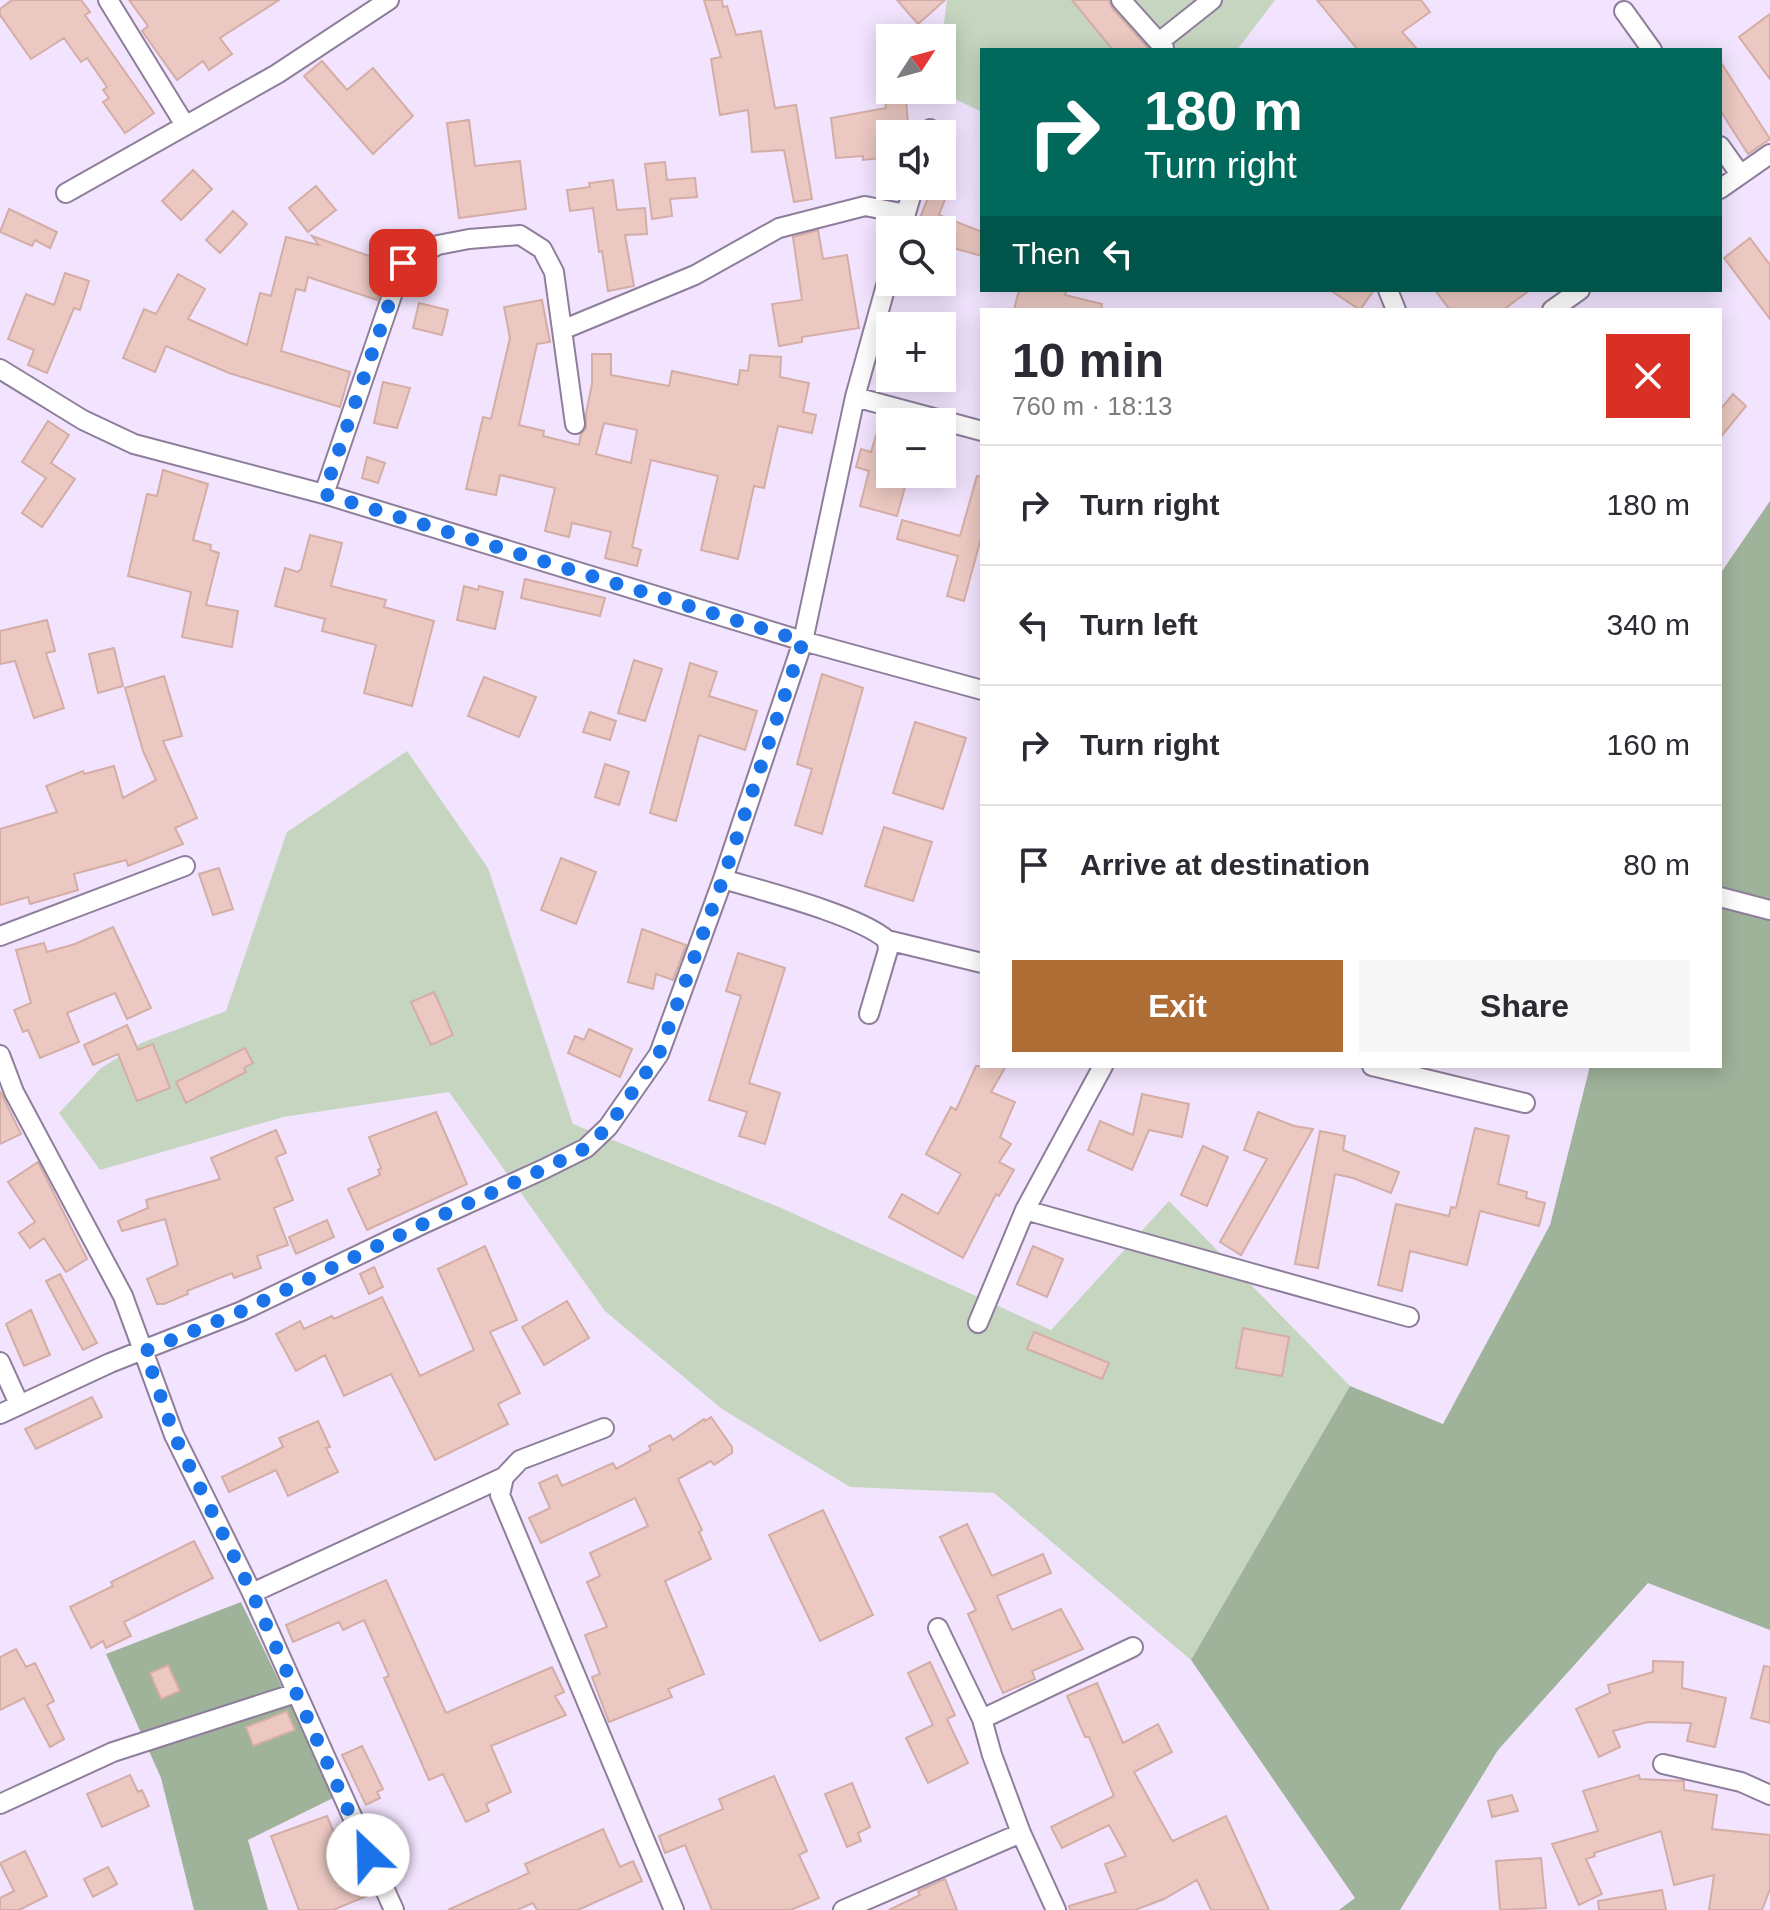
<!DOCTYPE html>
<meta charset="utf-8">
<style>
body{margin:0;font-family:Helvetica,sans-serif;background:#f7f7f7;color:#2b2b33;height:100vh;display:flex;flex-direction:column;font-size:30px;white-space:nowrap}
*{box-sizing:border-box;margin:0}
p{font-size:26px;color:#7c7c81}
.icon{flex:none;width:44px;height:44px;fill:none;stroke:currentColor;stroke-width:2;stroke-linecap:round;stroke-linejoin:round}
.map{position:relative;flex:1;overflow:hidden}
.panel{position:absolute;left:980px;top:308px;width:742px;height:760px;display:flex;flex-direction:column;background:#fff;border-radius:0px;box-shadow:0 4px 20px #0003}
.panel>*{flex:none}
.guide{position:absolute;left:980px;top:48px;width:742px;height:244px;border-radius:0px;box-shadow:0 4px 20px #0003;background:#00695c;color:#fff;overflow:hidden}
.needle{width:52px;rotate:54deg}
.controls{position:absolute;left:876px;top:24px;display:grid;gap:16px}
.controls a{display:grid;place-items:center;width:80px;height:80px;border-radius:0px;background:#fff;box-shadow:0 4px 20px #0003;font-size:40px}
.pin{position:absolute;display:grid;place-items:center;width:68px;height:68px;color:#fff;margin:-34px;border-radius:16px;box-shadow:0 4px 12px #0006}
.me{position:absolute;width:88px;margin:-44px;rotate:336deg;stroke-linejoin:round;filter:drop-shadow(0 0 6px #0008)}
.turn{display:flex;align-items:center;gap:28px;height:168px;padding:0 32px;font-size:36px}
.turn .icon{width:104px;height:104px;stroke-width:2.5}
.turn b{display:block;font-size:56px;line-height:68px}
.then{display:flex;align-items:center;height:76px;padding:0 32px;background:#0003;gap:16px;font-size:30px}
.round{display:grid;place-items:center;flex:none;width:84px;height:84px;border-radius:0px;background:#f7f7f7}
.headline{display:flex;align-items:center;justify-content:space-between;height:136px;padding:0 32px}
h1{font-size:48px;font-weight:700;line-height:60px}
.cta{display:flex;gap:16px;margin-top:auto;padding:16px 32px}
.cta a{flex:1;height:92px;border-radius:0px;background:#ad6d35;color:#fff;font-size:32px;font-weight:700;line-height:92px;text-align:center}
.cta a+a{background:#f7f7f7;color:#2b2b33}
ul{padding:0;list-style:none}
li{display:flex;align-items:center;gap:24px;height:120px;padding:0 32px;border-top:2px solid #e1e1e2}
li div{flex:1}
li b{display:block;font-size:30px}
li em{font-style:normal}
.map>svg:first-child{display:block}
.green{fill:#c5d5c0}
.forest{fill:#9fb29a}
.building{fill:#ebc8c1;stroke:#d4ada6;stroke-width:2;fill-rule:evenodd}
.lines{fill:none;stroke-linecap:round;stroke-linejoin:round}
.minor-casing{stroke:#8e7e9b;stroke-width:22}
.minor{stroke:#fff;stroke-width:18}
.route{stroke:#1a73e8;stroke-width:14;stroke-dasharray:0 25.2}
</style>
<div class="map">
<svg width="1770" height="1910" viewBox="0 0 1770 1910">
<rect width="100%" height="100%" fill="#f2e4fe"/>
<path class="green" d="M947 0H1275L1237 50H982V112L936 90H942V38Z
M407 751 488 868 573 1124 779 1207 1051 1330 1169 1201 1350 1386 1191 1660 994 1493 850 1487 722 1409 605 1311 449 1092 283 1117 100 1170 59 1113 101 1068 141 1043 226 1011 287 832Z"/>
<path class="forest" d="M1770 501V1630L1648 1583 1498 1750 1400 1910H1339L1355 1898 1191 1660 1350 1386 1443 1424 1550 1225 1590 1066H1720V574Z
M241 1602 335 1797 248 1840 268 1910H194L161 1778 106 1654Z"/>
<path class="building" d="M12 0H81L90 12 85 15 154 113 125 133 103 102 109 98 103 90 107 87 87 58 81 62 64 38 31 59 0 15V9Z
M129 0H279L220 38 232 54 209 70 203 61 177 80 142 31 148 26Z
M704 0H722L723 7 727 6 736 35 761 31 775 108 796 105 812 199 794 202 784 150 752 152 748 110 720 115 711 59 721 57Z
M897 0H945L918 24Z
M1072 0H1109L1112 8 1150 50H1113Z
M1317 0H1421L1430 12 1402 32 1418 50H1358Z
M1770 14V79L1739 37Z
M322 61 347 90 373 68 413 116 373 154 304 76Z
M1720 61 1770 139 1748 154 1720 110Z
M884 90H905L909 134H890V157L863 160V156L836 158 831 118 886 108Z
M469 120 475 166 520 161 526 209 459 218 447 123Z
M665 162 667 180 695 178 697 197 670 199 672 216 652 219 645 164Z
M193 170 212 189 181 220 162 201Z
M613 180 617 210 645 208 647 234 625 235 634 286 608 291 602 251 599 252 593 208 570 211 567 190 590 187 589 183Z
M316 186 336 210 308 232 289 208Z
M933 186H950L939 215 982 232V256L942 245V230H915Z
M9 209 57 232 50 248 35 240 32 246 0 232Z
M233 211 247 224 220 253 206 240Z
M818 230 823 259 847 255 859 328 802 337V342L779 346 772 304 802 300 793 237Z
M312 236 389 263 377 300 308 277 305 291 296 289 281 351 350 372 340 407 229 373 166 346 155 372 123 358 144 309 156 314 178 274 205 289 188 319 247 345 260 293 271 296 286 237 319 245Z
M1750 238 1770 265V319L1724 258Z
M65 273 89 281 80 310 74 308 47 373 28 365 34 350 8 339 26 294 54 305Z
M1019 290H1067L1065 295 1102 304 1101 310H1014Z
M1330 290H1374L1360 310Z
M1435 290H1530L1503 310H1450Z
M542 300 550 342 537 344 519 425 544 431 543 436 579 445 581 434 586 428V413L592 384V354H611V375L669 386 672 371 738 385 740 370 748 371 750 355 781 357 780 377 809 383 803 412 816 415 812 433 778 426 764 488 754 486 738 559 701 550 718 476 651 460 632 547 641 550 637 566 605 558 611 532 572 523 569 537 545 531 555 488 500 475 496 495 466 489 483 417 491 419 510 338 504 307ZM604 423 637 430 631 463 596 454Z
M419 303 448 310 442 335 413 328Z
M383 382 410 388 397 428 374 423Z
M1733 394 1746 406 1720 438V410Z
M48 421 69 435 51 463 75 479 42 527 22 513 46 478 22 462Z
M876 435 890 439V475L907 480 897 516 860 506 869 471 856 467 861 449 871 452Z
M367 457 385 463 378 483 362 478Z
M163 470 208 484 193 540 211 545 210 550 219 553 206 605 238 611 232 647 182 637 191 592 128 576 147 494 157 496Z
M977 476 982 477V534L964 601 947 596 958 556 897 539 902 520 960 536Z
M310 535 342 543 331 586 386 600 384 607 434 621 412 706 364 693 376 645 322 631 325 619 275 606 285 568 298 572 301 569Z
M525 579 605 598 600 616 521 598Z
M464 586 478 590 479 586 503 592 495 629 457 620Z
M47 620 55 651 46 653 64 708 34 718 15 661 0 664V631Z
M114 648 123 686 98 693 89 654Z
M634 660 662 669 645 721 618 713Z
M690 663 717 672 709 696 757 711 745 750 699 735 676 821 650 813Z
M822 674 863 688 822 834 795 825 812 769 797 764Z
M164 676 182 736 163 741 197 818 175 828 183 844 128 866 126 860 74 874 78 890 30 904 28 897 0 905V829L57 812 46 786 83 771 84 774 114 766 123 798 156 780 143 751 125 688Z
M484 677 536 697 519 737 468 716Z
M590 712 616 721 610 740 583 732Z
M915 722 966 738 943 809 893 793Z
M605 764 629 772 619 805 595 797Z
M884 827 932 842 913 901 865 886Z
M561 858 596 872 576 924 541 910Z
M219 868 233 909 213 915 199 874Z
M113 927 151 1008 127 1019 115 993 67 1013 79 1042 40 1058 28 1030 23 1032 14 1010 31 1003 16 950 44 943 47 952 75 944Z
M642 929 686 945 673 980 656 974 653 989 628 982Z
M738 953 785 968 749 1083 780 1093 765 1144 739 1136 747 1112 709 1100 741 996 726 991Z
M434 992 453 1035 431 1045 411 1002Z
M127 1025 138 1050 153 1044 170 1088 137 1101 118 1054 93 1065 84 1045Z
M589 1029 632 1049 620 1077 568 1053 575 1036 584 1040Z
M245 1048 253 1063 244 1068 246 1072 186 1103 176 1082Z
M976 1066H1006L991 1092 1015 1102 1000 1137 1011 1144 999 1162 1014 1170 999 1196 996 1194 963 1258 889 1217 902 1194 938 1214 961 1174 926 1154 951 1107 956 1110Z
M0 1091 21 1134 0 1144Z
M1142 1094 1189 1104 1182 1137 1149 1130 1132 1170 1088 1150 1100 1121 1133 1135Z
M436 1112 467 1184 367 1230 348 1189 380 1175 378 1170 381 1168 369 1137Z
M1258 1112 1294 1126 1313 1129 1241 1255 1220 1242 1267 1159 1244 1150Z
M1475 1128 1509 1136 1498 1184 1527 1192 1526 1198 1545 1203 1539 1226 1480 1211 1467 1265 1410 1251 1402 1291 1378 1285 1396 1204 1449 1216 1451 1207 1456 1208Z
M276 1130 286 1153 276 1157 293 1200 274 1208 288 1245 257 1256 261 1268 234 1278 232 1273 187 1291 188 1294 164 1304H157L147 1279 178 1265 165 1219 122 1231 118 1221 148 1208 146 1200 220 1179 211 1158Z
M1320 1131 1345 1136 1343 1150 1399 1172 1391 1193 1353 1178 1335 1174 1318 1268 1295 1264Z
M1203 1146 1228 1157 1207 1206 1181 1195Z
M38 1162 87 1259 66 1272 44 1238 30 1248 19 1233 35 1222 8 1182Z
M327 1220 334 1237 296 1254 289 1237Z
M485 1246 517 1320 490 1332 520 1393 498 1404 508 1424 435 1460 391 1374 344 1396 325 1355 296 1371 276 1334 300 1321 304 1329 332 1316 334 1319 382 1297 420 1376 474 1350 438 1269Z
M1033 1246 1063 1259 1047 1297 1017 1284Z
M374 1267 383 1287 369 1294 360 1274Z
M60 1274 97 1343 83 1350 46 1281Z
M567 1301 589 1338 544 1365 522 1327Z
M31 1310 50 1355 24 1366 6 1324Z
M1243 1328 1289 1337 1282 1376 1236 1368Z
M1034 1332 1109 1363 1102 1379 1027 1349Z
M92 1397 102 1417 36 1449 25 1429Z
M711 1417 732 1447V1453L714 1465 711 1461 678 1479 702 1530 699 1532 711 1559 665 1581 704 1674 668 1689 672 1697 609 1722 592 1677 600 1674 585 1635 607 1627 587 1582 600 1576 590 1553 648 1526 635 1498 541 1543 529 1518 550 1508 539 1483 557 1475 562 1486 613 1463 616 1469 651 1450 649 1446 670 1435 673 1440 704 1419 705 1421Z
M318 1421 330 1447 326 1448 338 1472 288 1496 276 1470 229 1492 222 1477 277 1450 283 1447 279 1438Z
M823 1510 873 1615 820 1641 769 1535Z
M967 1524 992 1576 1043 1554 1051 1573 997 1596 1012 1630 1061 1609 1083 1649 1032 1671 1035 1679 1003 1693 968 1614 976 1610 940 1537Z
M194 1541 213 1578 124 1622 131 1636 106 1648 103 1641 91 1648 70 1607 113 1586 111 1582Z
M386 1580 446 1713 552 1667 564 1692 555 1696 566 1715 491 1746 511 1792 486 1804 489 1811 466 1822 443 1774 429 1780 384 1678 389 1676 364 1620 343 1630 339 1622 293 1642 286 1625Z
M16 1649 26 1667 35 1663 54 1701 47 1705 64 1739 50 1747 24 1698 0 1710V1657Z
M1653 1661 1683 1662 1682 1688 1726 1698 1715 1747 1687 1741 1691 1723 1648 1722 1613 1731 1620 1747 1599 1757 1576 1709 1610 1693 1608 1685 1653 1672Z
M930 1662 955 1715 947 1719 968 1763 928 1783 906 1738 933 1725 908 1673Z
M168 1665 180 1691 161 1699 150 1673Z
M1764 1666 1770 1667V1723L1751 1718Z
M1097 1683 1123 1743 1158 1724 1172 1752 1134 1772 1171 1839 1173 1841 1226 1816 1269 1910H1211L1197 1880 1164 1899 1135 1910H1070L1069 1906 1116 1892 1105 1864 1126 1856 1109 1825 1062 1848 1051 1827 1114 1796 1089 1737H1085L1067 1696Z
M287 1711 295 1730 253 1746 246 1727Z
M362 1746 383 1789 377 1792 380 1798 366 1805 342 1755Z
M130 1775 138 1792 142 1790 149 1806 102 1827 87 1794Z
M1639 1775 1640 1779 1684 1781V1790L1717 1795 1712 1829 1770 1835V1889L1762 1910H1709L1714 1875 1674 1885 1661 1831 1594 1853 1595 1856 1586 1859 1602 1894 1579 1905 1552 1844 1598 1831 1583 1791Z
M774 1776 807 1851 799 1855 819 1898 791 1910H712L685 1845 665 1853 659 1836 723 1809 719 1799Z
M852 1783 870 1827 858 1833 861 1841 847 1847 825 1794Z
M1512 1795 1518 1811 1492 1817 1488 1801Z
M327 1816 335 1835 344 1832 367 1896 333 1910H299L271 1836Z
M603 1829 620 1867 633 1861 642 1881 578 1910H537L533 1903 517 1910H448L529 1873 525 1864Z
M25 1851 47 1896 19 1910H0V1898L14 1891 0 1863Z
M1541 1858 1546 1908 1500 1910 1496 1861Z
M108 1867 117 1884 93 1897 84 1879Z
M945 1879 957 1910H889L920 1895 918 1891Z
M1662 1890 1666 1910H1599L1598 1901Z"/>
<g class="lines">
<defs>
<path id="minor" d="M108 0 185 125
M1121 0 1164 48
M1624 11 1652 50
M1159 42 1212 0
M928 134 930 129
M1720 146 1740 174
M1720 189 1770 154
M66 193 277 74 389 0
M901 230 914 186
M1388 290 1396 310
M1552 310 1580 290
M562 330 695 275 779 228 865 206 906 214
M0 369 83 420 134 444 324 494 803 641 982 690
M855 397 982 431
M324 494 403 263 438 245 469 239 520 235 542 249 554 272 575 424
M723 879C763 891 859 915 887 940L888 950 869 1014
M1720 897 1770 910
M0 936 185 866
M887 940 982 963
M0 1055 14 1092 123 1296 174 1435 252 1593 394 1910
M1372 1066 1525 1103
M1025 1210 1409 1317
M978 1323 1025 1210 1103 1066
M0 1362 19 1404
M0 1414 110 1363 242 1311 423 1224 544 1169 586 1148 608 1127 659 1054 723 879 803 641 855 397 890 271
M604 1428 520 1460 504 1477 500 1495 674 1910
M252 1593 504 1477
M938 1628 982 1719 992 1755 1021 1833 1056 1910
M982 1719 1133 1647
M1663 1764 1741 1782 1770 1795
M0 1804 113 1752 296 1693
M843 1910 1021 1833"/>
</defs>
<use href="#minor" class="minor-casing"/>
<use href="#minor" class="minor"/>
</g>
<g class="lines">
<path class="route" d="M368 1855 252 1593 174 1435 145 1351 242 1311 423 1224 544 1169 586 1148 608 1127 659 1054 723 879 803 641 324 494 403 263"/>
</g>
</svg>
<div class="controls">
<a><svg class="needle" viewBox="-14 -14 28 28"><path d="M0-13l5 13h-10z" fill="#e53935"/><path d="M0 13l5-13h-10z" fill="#7c7c81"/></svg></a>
<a><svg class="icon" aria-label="sound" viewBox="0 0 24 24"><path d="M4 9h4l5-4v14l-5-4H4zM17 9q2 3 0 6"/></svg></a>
<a><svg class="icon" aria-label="search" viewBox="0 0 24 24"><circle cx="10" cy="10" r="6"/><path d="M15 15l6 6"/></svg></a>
<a>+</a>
<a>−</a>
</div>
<div class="pin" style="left:403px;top:263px;background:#d93025"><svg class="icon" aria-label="arrive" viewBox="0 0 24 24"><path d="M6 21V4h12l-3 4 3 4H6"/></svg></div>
<svg class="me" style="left:368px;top:1855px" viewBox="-20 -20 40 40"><circle r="19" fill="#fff"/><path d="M0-13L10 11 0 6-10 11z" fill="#1a73e8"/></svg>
<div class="guide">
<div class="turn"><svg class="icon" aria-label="right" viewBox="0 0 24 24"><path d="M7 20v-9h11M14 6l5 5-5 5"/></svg><div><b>180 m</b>Turn right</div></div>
<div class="then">Then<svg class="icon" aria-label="left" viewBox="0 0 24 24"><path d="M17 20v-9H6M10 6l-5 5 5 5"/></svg></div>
</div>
<section class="panel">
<div class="headline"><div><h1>10 min</h1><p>760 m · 18:13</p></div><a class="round" style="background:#d93025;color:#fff"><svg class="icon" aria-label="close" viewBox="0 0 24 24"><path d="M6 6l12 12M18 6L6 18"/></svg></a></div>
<ul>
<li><svg class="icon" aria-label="right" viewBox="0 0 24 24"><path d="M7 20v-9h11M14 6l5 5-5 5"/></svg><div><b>Turn right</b></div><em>180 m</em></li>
<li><svg class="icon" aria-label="left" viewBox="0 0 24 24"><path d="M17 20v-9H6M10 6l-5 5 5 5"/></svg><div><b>Turn left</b></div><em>340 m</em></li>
<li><svg class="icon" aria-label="right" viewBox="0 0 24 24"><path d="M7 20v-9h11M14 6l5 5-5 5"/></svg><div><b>Turn right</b></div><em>160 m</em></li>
<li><svg class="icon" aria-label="arrive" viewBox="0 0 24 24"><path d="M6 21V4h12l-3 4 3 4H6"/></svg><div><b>Arrive at destination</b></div><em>80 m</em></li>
</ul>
<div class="cta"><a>Exit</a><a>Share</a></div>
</section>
</div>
